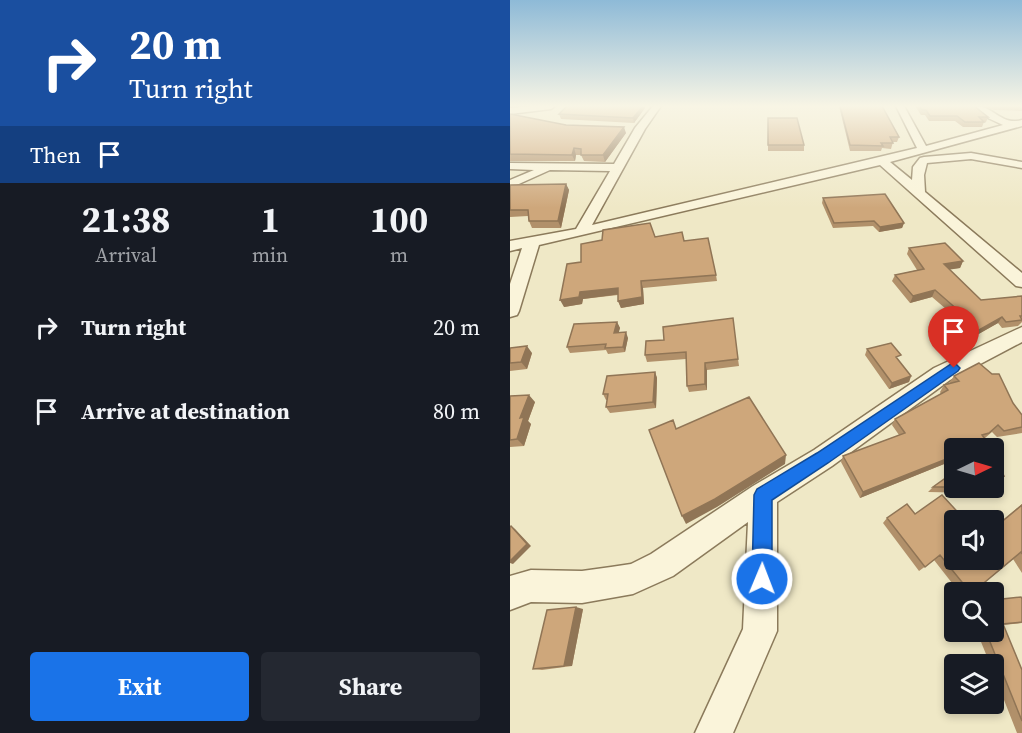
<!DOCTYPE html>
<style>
body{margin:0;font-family:"Source Serif 4",serif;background:#242831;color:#f1f3f6;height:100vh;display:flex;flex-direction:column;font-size:22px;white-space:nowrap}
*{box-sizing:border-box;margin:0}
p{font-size:20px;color:#9ea1a6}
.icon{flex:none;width:33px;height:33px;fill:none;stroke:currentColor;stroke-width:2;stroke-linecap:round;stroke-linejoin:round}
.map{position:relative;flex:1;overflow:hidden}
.drawer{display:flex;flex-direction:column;background:#171b24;width:510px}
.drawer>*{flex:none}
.guide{background:#1a4fa0;color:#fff;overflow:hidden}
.needle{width:39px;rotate:85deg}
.fabs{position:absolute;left:434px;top:438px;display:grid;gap:12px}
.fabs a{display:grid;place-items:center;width:60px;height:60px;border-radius:6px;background:#171b24;box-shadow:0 3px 9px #0003;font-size:30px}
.pin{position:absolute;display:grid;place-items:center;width:51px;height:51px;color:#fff;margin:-62px -26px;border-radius:50% 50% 50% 0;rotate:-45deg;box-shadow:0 0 6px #0007}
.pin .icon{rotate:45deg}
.me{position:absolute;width:66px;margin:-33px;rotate:1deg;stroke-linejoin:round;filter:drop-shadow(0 0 4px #0008)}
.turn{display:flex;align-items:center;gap:21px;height:126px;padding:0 30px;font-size:27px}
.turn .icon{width:78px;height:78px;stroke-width:2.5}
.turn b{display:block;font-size:42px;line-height:51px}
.then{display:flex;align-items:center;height:57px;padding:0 30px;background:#0003;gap:12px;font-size:22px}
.eta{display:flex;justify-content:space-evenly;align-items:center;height:102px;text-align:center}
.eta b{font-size:36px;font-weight:700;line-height:42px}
.primary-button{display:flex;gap:12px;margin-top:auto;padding:12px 30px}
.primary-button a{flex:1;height:69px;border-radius:6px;background:#1a73e8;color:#fff;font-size:24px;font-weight:700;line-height:69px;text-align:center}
.primary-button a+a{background:#242831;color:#f1f3f6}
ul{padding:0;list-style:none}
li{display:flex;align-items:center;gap:18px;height:84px;padding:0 30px}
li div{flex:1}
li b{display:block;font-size:22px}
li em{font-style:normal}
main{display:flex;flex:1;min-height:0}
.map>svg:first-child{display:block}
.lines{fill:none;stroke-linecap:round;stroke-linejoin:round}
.minor-casing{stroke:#8b7a5b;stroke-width:3}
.minor{fill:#faf4da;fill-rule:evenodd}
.wall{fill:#b1906a}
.shaded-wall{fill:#907556}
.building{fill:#cea77b;stroke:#907556;stroke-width:1.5}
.route{fill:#1a73e8;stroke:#114b97;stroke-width:1.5}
</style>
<main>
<section class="drawer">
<div class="guide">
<div class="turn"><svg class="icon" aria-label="right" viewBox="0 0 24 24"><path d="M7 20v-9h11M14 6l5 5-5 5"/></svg><div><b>20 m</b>Turn right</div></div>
<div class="then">Then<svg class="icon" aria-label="arrive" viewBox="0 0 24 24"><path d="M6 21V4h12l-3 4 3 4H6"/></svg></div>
</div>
<div class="eta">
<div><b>21:38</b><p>Arrival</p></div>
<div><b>1</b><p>min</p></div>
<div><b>100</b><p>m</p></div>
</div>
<ul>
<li><svg class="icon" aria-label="right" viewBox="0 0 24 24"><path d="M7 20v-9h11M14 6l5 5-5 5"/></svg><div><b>Turn right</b></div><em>20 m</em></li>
<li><svg class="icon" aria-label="arrive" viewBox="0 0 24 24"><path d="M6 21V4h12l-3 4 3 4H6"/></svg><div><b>Arrive at destination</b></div><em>80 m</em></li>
</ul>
<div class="primary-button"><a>Exit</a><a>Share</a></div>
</section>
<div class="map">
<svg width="512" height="733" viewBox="0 0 512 733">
<rect width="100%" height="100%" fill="#efe8c6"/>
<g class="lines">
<defs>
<path id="minor" d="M23 106H45L41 109 0 114V108Z
M143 106H151L135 129 82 225 407 148 386 106H394L416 146 493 125 478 118 465 106C484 106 491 126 512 120V126L380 162 402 180 403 167 410 158 414 157 461 153 512 162V168L461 159 417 163 414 175 415 192 512 273V287L506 286 370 165 29 245 9 311 7 315 0 317V284L12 248 0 251V241L66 229 100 171 40 170 0 188V180L24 170 0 169V163L104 164 125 128Z
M512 327V342L440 380 322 466 267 502V631L223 733H185L233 629 238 522 163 576 123 594 72 603 21 602 0 610V576L21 570 72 571 101 567 121 564 141 554 243 486 304 450 424 368Z"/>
</defs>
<use href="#minor" class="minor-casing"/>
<use href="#minor" class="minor"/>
</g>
<path class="wall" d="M329 106H372L389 137 387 142H383L381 149 372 148 371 151H340Z
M405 106H467L466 107 478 117 476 122H474L472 127H453L445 121H419L415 115H411Z
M471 106H512V111L484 110Z
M135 108 124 123 51 119 49 114Z
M0 114 56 125 116 133 95 162 74 161 71 155H66L65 161H0Z
M258 118 294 145V151H258Z
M56 184 59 190 51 228H22L19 221 18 216 0 217V185Z
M313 198 394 223 392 228 369 232 363 226 323 228 312 203Z
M145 237 174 241 206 275 207 281 133 288 134 304 111 308 108 301V295L73 299 72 304 54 307 71 262Z
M399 248 453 261 450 268 439 269 471 300 512 296V322L508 326 492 328 488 323 458 340 444 330 447 323 450 321 422 297 400 303 382 281 385 275 407 270 397 254Z
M107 322 110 328 108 333 118 338 115 352 98 354 96 350 60 353 57 347Z
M136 341 228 359 229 366 197 370V390L179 392 177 386 176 359 137 362 135 355Z
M0 348 22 353 17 369 0 371Z
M357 349 401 376 399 382 379 389 355 355Z
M145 372 147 378 146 408 100 413 96 407 97 400H96L93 394Z
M444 376 503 403 512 415V433L487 437 482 432 475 438 444 448V460L350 498 331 462 333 456 389 435 382 425 385 419 431 394 430 392 434 385 439 383Z
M0 396 25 402 18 421 21 424 14 446 0 447Z
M483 458 494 476 487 482H483Z
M444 472V488H473L467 493 418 492 423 487Z
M512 504V573L503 559 463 592H449L424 560 409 571 373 523 377 518 483 560V528Z
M512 599V623L493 625 512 670V733H507L483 672V664H480L467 632H483Z
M73 609 62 666 32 670 23 669Z"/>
<path class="shaded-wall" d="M131 106H135V108L124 123 123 118Z
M114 127 116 133 95 162 93 155Z
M64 148 66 155 65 161 62 155Z
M56 184 59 190 51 228 48 221Z
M394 223 392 228 369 232 370 227Z
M453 261 450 268 431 271 434 264Z
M131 281 133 288 134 304 111 308 108 301Z
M108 288 111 294 73 299 72 304 54 307 50 300 70 292Z
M425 290 422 297 400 303 403 296Z
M492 317 488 323 458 340 462 334Z
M107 322 110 328 107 339 104 333Z
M116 332 118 338 115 352 113 347Z
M17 346 22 353 17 369 11 362Z
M195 363 197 370V390L195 384Z
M145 372 147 378 146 408 143 402Z
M401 376 399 382 379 389 382 383Z
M19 395 25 402 18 421 21 424 14 446 7 439 10 418Z
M478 443 473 448H464Z
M276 455 275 464 207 507 176 524 172 516Z
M444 456V460L350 498 353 492Z
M1 526 5 529 21 546 3 564 0 563Z
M66 607 73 609 62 666H54Z"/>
<path class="building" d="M57 106H133L123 118 49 114Z
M330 106H372L389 137H380L383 143H371L373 146 340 145Z
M409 106H464L478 117H469L474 122H455L447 116H420L416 110H412Z
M0 114 56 125 114 127 93 155H71V149L64 148 62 155 0 154Z
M258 118H287L294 145H258Z
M56 184 48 221H19L18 210H0V185Z
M375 194 394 223 370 227 364 221 324 223 313 198Z
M140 223 145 237 172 232 174 241 198 238 206 275 131 281 132 297 108 301V288L70 292 69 297 50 300 57 264 71 262V244L92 240 93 230Z
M435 243 453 261 434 264 471 300 512 296V316H510L512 320 496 322 492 317 462 334 447 323 457 318 425 290 403 296 385 275 414 269 399 248Z
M223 318 228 359 195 363V384L177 386 176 352 135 355 136 341 154 340 153 327Z
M107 322 104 333 116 332 113 347 95 348 96 344 57 347 64 324Z
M381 343 391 355 386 357 401 376 382 383 357 349Z
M17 346 11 362 0 363V348Z
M469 363 482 374H489L503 403 512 415V427L494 431 488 425 479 433 472 435 478 443 464 448H444V456L353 492 333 456 395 433 385 419 438 390 434 385 449 381 444 376Z
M145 372 143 402 96 407 98 394H93L97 376Z
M19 395 10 418 14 417 7 439 0 440V396Z
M239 397 276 455 205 499 172 516 139 430 163 420 166 429Z
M483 458 484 461H487L494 476 483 477Z
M444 472V487H423Z
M432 495 455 520H444V560H483V529L512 505V554L511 552 463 592H460L430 555 415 567 377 518 397 504 405 514Z
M1 526 17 544 0 561V527Z
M511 597 512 599V622L493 624 512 670V721L476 632H483V600Z
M66 607 54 666 23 669 37 610Z"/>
<linearGradient id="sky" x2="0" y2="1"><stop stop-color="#8ebad7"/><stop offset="0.51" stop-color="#f8f5e5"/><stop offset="1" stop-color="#f8f5e5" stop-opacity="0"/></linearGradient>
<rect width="512" height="208" fill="url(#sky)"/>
<path class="route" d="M444 362 450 368 448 371 318 463 262 500V579L259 587 252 590 245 587 242 579 244 495 247 489 307 453Z"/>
</svg>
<div class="fabs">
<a><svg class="needle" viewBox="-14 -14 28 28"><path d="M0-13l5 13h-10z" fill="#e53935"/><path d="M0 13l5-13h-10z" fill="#9ea1a6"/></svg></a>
<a><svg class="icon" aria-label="sound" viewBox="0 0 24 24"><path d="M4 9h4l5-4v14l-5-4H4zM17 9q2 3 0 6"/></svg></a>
<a><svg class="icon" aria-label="search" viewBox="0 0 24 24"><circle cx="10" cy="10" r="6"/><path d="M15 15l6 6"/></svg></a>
<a><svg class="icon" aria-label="layers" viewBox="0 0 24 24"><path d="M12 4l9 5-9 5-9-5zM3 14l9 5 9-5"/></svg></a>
</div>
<div class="pin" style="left:444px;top:368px;background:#d93025"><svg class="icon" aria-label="arrive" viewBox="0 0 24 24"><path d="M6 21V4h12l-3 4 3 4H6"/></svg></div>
<svg class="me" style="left:252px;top:579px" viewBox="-20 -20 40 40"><circle r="17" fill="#1a73e8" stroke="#fff" stroke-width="3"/><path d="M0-11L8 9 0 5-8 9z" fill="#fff"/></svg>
</div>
</main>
